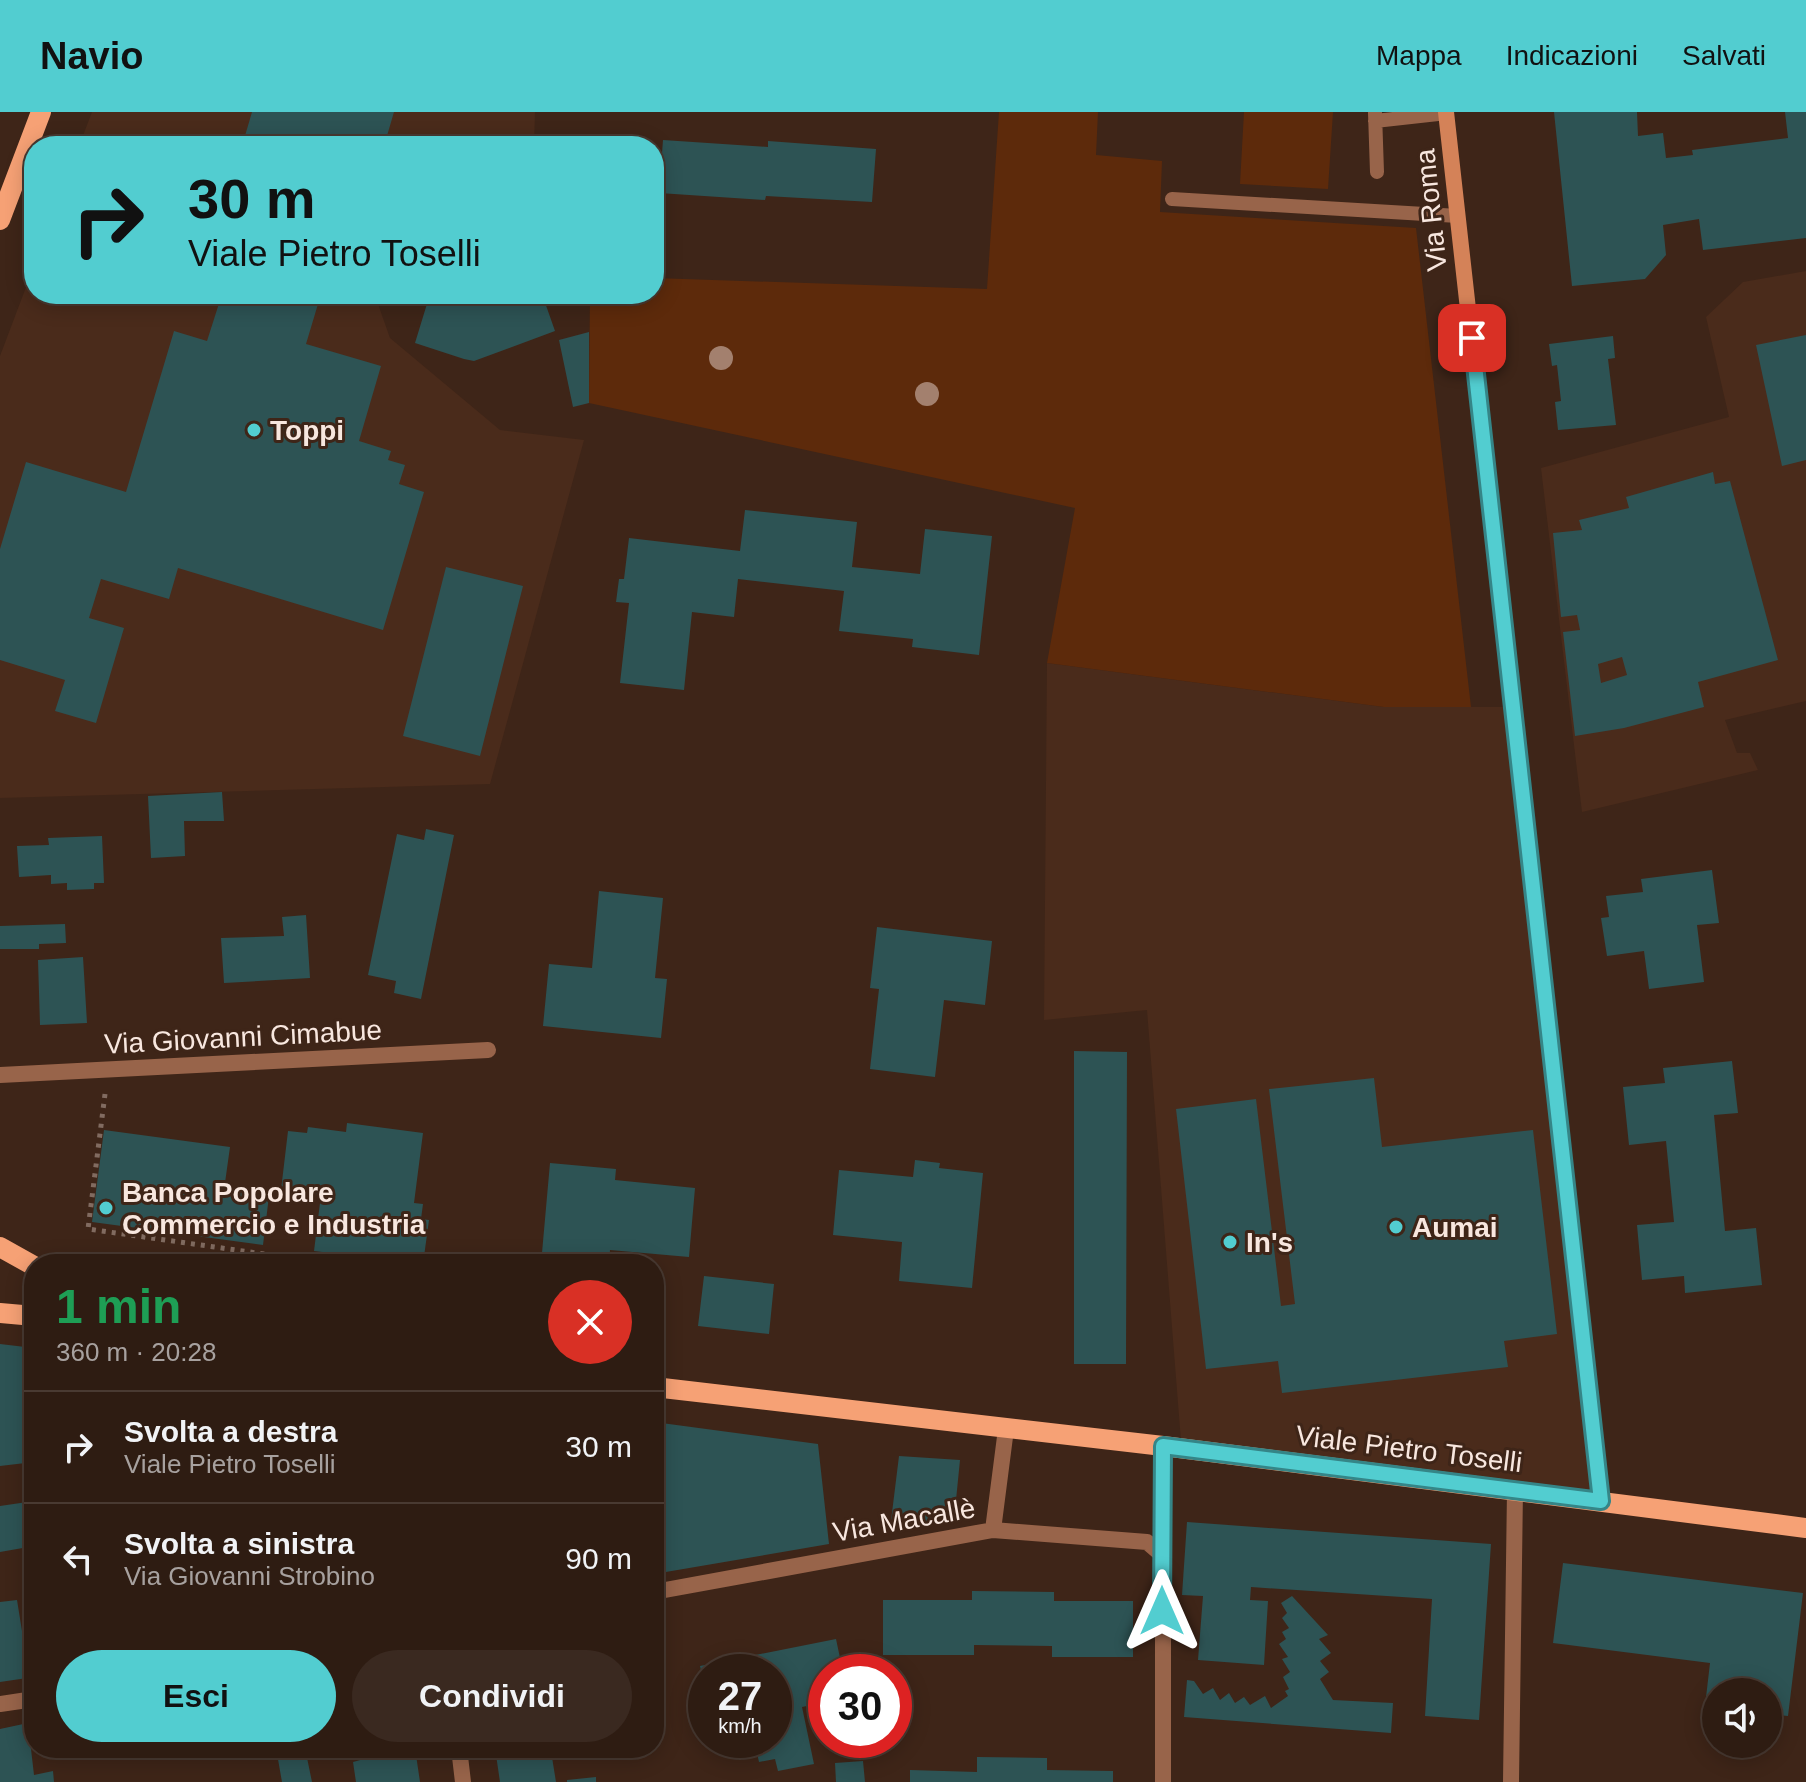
<!DOCTYPE html>
<html lang="it">
<meta charset="utf-8">
<style>
body{margin:0;font-family:Helvetica,sans-serif;background:#3a2920;color:#f1f3f6;height:100vh;display:flex;flex-direction:column;font-size:30px;white-space:nowrap}
*{box-sizing:border-box;margin:0}
p{font-size:26px;color:#a7a19f}
.icon{flex:none;width:44px;height:44px;fill:none;stroke:currentColor;stroke-width:2;stroke-linecap:round;stroke-linejoin:round}
.map{position:relative;flex:1;overflow:hidden}
.details{position:absolute;left:24px;top:1142px;width:640px;height:504px;display:flex;flex-direction:column;background:#2e1c12;border-radius:32px;box-shadow:0 4px 20px #0003,0 0 0 2px #493a32}
.details>*{flex:none}
.banner{position:absolute;left:24px;top:24px;width:640px;height:168px;border-radius:32px;box-shadow:0 4px 20px #0003,0 0 0 2px #493a32;background:#52cdd0;color:#111;overflow:hidden}
.buttons{position:absolute;left:1702px;top:1566px;display:grid;gap:16px}
.buttons a{display:grid;place-items:center;width:80px;height:80px;border-radius:50%;background:#2e1c12;box-shadow:0 4px 20px #0003,0 0 0 2px #493a32;font-size:40px}
.speed{position:absolute;left:688px;top:1542px;display:flex;gap:16px;font-size:40px;font-weight:700;text-align:center}
.speed>*{display:grid;place-content:center;width:104px;height:104px;border-radius:50%;background:#2e1c12;box-shadow:0 4px 20px #0003,0 0 0 2px #493a32;line-height:1}
.speed small{font-size:20px;font-weight:400}
.speed .limit{border:12px solid #d22;background:#fff;color:#111}
.pin{position:absolute;display:grid;place-items:center;width:68px;height:68px;color:#fff;margin:-34px;border-radius:16px;box-shadow:0 4px 12px #0006}
.me{position:absolute;width:88px;margin:-44px;rotate:0deg;stroke-linejoin:round;filter:drop-shadow(0 0 6px #0008)}
.turn{display:flex;align-items:center;gap:28px;height:168px;padding:0 32px;font-size:36px}
.turn .icon{width:104px;height:104px;stroke-width:2.5}
.turn b{display:block;font-size:56px;line-height:68px}
.round{display:grid;place-items:center;flex:none;width:84px;height:84px;border-radius:42px;background:#3a2920}
.summary{display:flex;align-items:center;justify-content:space-between;height:136px;padding:0 32px}
h1{font-size:48px;font-weight:600;line-height:60px;color:#1e9e55}
.primary-button{display:flex;gap:16px;margin-top:auto;padding:16px 32px}
.primary-button a{flex:1;height:92px;border-radius:48px;background:#52cdd0;color:#111;font-size:32px;font-weight:600;line-height:92px;text-align:center}
.primary-button a+a{background:#3a2920;color:#f1f3f6}
ul{padding:0;list-style:none}
li{display:flex;align-items:center;gap:24px;height:112px;padding:0 32px;border-top:2px solid #493a32}
li div{flex:1}
li b{display:block;font-size:30px}
li em{font-style:normal}
header{display:flex;align-items:center;gap:48px;box-sizing:border-box;height:112px;padding:0 40px;background:#52cdd0;color:#111}
header strong{font-size:38px}
nav{display:flex;gap:44px;margin-inline-start:auto;font-size:28px}
.map>svg:first-child{display:block}
.built{fill:#4a2b1b}
.green{fill:#5d2a0b}
.building{fill:#2d5354;fill-rule:evenodd}
.lines{fill:none;stroke-linecap:round;stroke-linejoin:round}
.path{stroke:#816b60;stroke-width:5;stroke-dasharray:4 6;stroke-linecap:butt}
.lane{stroke:#98644a;stroke-width:14}
.street{stroke:#98644a;stroke-width:16}
.secondary{stroke:#d48258;stroke-width:16}
.primary{stroke:#f6a175;stroke-width:20}
.tree{fill:#a3806e}
.route-casing{stroke:#358587;stroke-width:20}
.route{stroke:#52cdd0;stroke-width:14}
.poi-dot{fill:#52cdd0;stroke:#3e2518;stroke-width:3}
.labels{text-anchor:middle;dominant-baseline:central;stroke-width:6;stroke-linejoin:round;paint-order:stroke}
.street-label{font-size:28px;fill:#f8e7df;stroke:#3e2518}
.poi-label{font-size:28px;font-weight:bold;fill:#f8e7df;stroke:#3e2518;text-anchor:start}
</style>
<header>
<strong>Navio</strong>
<nav><a>Mappa</a><a>Indicazioni</a><a>Salvati</a></nav>
</header>
<div class="map">
<svg width="1806" height="1670" viewBox="0 0 1806 1670">
<rect width="100%" height="100%" fill="#3e2518"/>
<path class="built" d="M92 0H535L534 34H465L437 28 435 34H79Z
M34 154V182H381L378 192 390 226 500 318 584 328 490 672 0 686V244Z
M1806 159V589L1725 608 1737 641H1750L1758 658 1582 700 1541 356 1729 305 1706 205 1743 170Z
M1047 551 1384 595H1504L1596 1380 1181 1329 1147 898 1044 908Z"/>
<path class="green" d="M999 0H1098L1096 43 1162 49 1160 100 1416 116 1471 595H1384L1047 551 1075 396 589 291 590 182H654V166L987 177Z
M1244 0H1333L1328 77 1240 72Z"/>
<path class="building" d="M252 0H394L384 34H242Z
M1554 0H1637L1638 24 1663 21 1666 46 1693 43 1692 38 1788 26 1785 0H1806V126L1703 138 1699 107 1663 113 1666 143 1645 167 1572 174Z
M663 28 768 35V29L876 37 872 90 766 84 765 88 659 81Z
M222 182H321L306 232 381 254 359 329 391 339 388 348 405 353 399 372 424 380 383 518 178 456 169 487 101 467 89 506 124 516 96 611 55 599 65 568 0 548V437L26 350 126 380 174 219 207 229Z
M430 182H542L555 219 474 249 464 247 415 231Z
M589 220V291L573 295 559 228Z
M1806 223V348L1782 354 1756 233Z
M1613 224 1615 246 1608 247 1616 313 1558 318 1555 290 1561 289 1557 253 1552 254 1549 232Z
M1713 360 1715 372 1730 369 1778 548 1698 570 1704 595 1624 616 1575 624 1563 520 1580 518 1577 503 1561 505 1553 421 1582 418 1579 408 1629 396 1626 385ZM1622 545 1627 563 1601 571 1598 552Z
M745 398 857 410 852 455 920 462 925 417 992 424 979 543 912 535 913 527 839 519 844 479 738 467 734 505 692 500 684 578 620 571 629 491 616 490 619 467H624L629 426 740 439Z
M446 455 523 474 480 644 403 624Z
M222 680 224 709H184L185 744 151 746 148 684Z
M426 717 454 723 421 887 394 881 396 869 368 863 397 722 424 728Z
M102 724 104 771H94V777L67 778V771L51 772V763L19 765 17 734 49 733 48 726Z
M1712 758 1719 811 1697 813 1704 870 1649 877 1644 839 1607 844 1601 806 1609 805 1606 784 1643 780 1641 767Z
M599 779 663 786 655 866 667 867 661 926 543 914 549 852 592 856Z
M306 803 310 866 224 871 221 826 284 824 282 805Z
M65 812 66 831 39 832V837H0V814Z
M877 815 992 829 985 893 944 888 935 965 870 957 879 877 870 876Z
M83 845 87 911 40 913 38 848Z
M1074 939 1127 940 1126 1252H1074Z
M1732 949 1738 1001 1714 1003 1725 1119 1756 1116 1762 1173 1685 1181 1684 1164 1642 1168 1637 1113 1674 1110 1666 1029 1629 1033 1623 975 1665 971 1663 956Z
M1374 966 1382 1035 1533 1018 1557 1222 1504 1229 1508 1255 1282 1281 1278 1249 1206 1257 1176 997 1256 987 1281 1194 1295 1192 1269 977Z
M347 1011 423 1021 414 1091 423 1092 421 1107 429 1108 423 1152 314 1139 321 1083 281 1078 288 1019 307 1021 308 1015 346 1020Z
M104 1018 230 1035 224 1078 269 1084 263 1133 92 1110Z
M915 1048 940 1051 939 1056 983 1061 972 1176 899 1169 902 1130 833 1123 839 1058 913 1065Z
M550 1051 616 1057 615 1068 695 1076 689 1145 610 1138 609 1152H541Z
M704 1164 774 1172 769 1222 698 1214Z
M0 1232 34 1236V1350L0 1354Z
M654 1310 818 1332 829 1432 654 1462V1422L662 1421 654 1378Z
M899 1344 960 1348 954 1408 890 1417Z
M34 1389V1434L0 1440V1394Z
M1187 1410 1491 1432 1479 1608 1425 1604 1432 1487 1251 1475 1250 1488 1268 1489 1264 1553 1198 1548 1203 1484 1182 1483Z
M1563 1451 1803 1481 1788 1604 1768 1602V1580H1716V1596L1705 1594 1710 1551 1553 1531Z
M972 1479 1054 1480V1489H1133V1545H1052V1534L974 1533V1543H883V1488H972Z
M1292 1484 1328 1523 1319 1527 1331 1541 1320 1549 1329 1560 1320 1567 1333 1588 1393 1591 1391 1621 1184 1605 1187 1568 1194 1569 1203 1582 1213 1576 1220 1588 1229 1581 1235 1591 1244 1585 1250 1593 1265 1584 1271 1596 1288 1584 1285 1579 1289 1577 1283 1565 1290 1560 1282 1547 1288 1545 1279 1532 1286 1527 1282 1520 1289 1516 1282 1506 1287 1501 1281 1491Z
M17 1488 22 1519 34 1517V1565L0 1570V1490Z
M836 1527 843 1560H826V1590L802 1595 814 1652 778 1659 775 1647 759 1650 754 1628H774V1560H706L705 1576 700 1554Z
M28 1611 34 1663 53 1659 54 1670H0V1617Z
M276 1636H305L312 1670H282Z
M362 1636H415L420 1670H356L353 1650 364 1647Z
M495 1636H562L551 1639 556 1670H500Z
M977 1645 1047 1646V1658L1113 1659V1670H910V1658L977 1660Z
M863 1649 865 1670H836L835 1651Z
M596 1665V1670H567V1668Z"/>
<g class="lines">
<path class="path" d="M105 982 88 1117 285 1145 284 1152"/>
<path class="lane" d="M1375 1 1377 60
M1375 9 1447 1
M1172 87 1458 104"/>
<path class="street" d="M0 963 488 938
M1163 1334V1670
M993 1418 1006 1317
M654 1480 993 1418 1147 1430 1161 1442
M0 1592 34 1587
M459 1636 463 1670
M1511 1670 1515 1378"/>
<path class="secondary" d="M1446 0 1601 1389"/>
<path class="primary" d="M0 108 41 0
M0 1135 34 1154
M0 1201 34 1204
M654 1275 1163 1334 1806 1416"/>
</g>
<g class="tree">
<circle cx="721" cy="246" r="12"/>
<circle cx="927" cy="282" r="12"/>
</g>
<g class="lines">
<defs>
<path id="route" d="M1162 1499 1163 1334 1601 1389 1472 226"/>
</defs>
<use href="#route" class="route-casing"/>
<use href="#route" class="route"/>
</g>
<g class="poi-dot">
<circle cx="254" cy="318" r="8"/>
<circle cx="106" cy="1096" r="8"/>
<circle cx="1396" cy="1115" r="8"/>
<circle cx="1230" cy="1130" r="8"/>
</g>
<g class="labels">
<g class="street-label">
<text transform="translate(1431 98) rotate(-96)">Via Roma</text>
<text transform="translate(243 925) rotate(-3)">Via Giovanni Cimabue</text>
<text transform="translate(1409 1337) rotate(7)">Viale Pietro Toselli</text>
<text transform="translate(904 1408) rotate(-10)">Via Macallè</text>
</g>
<g class="poi-label">
<text x="270" y="318">Toppi</text>
<text x="122" y="1080">Banca Popolare<tspan x="122" dy="32">Commercio e Industria</tspan></text>
<text x="1412" y="1115">Aumai</text>
<text x="1246" y="1130">In's</text>
</g>
</g>
</svg>
<div class="buttons">
<a><svg class="icon" aria-label="sound" viewBox="0 0 24 24"><path d="M4 9h4l5-4v14l-5-4H4zM17 9q2 3 0 6"/></svg></a>
</div>
<div class="speed"><div>27<small>km/h</small></div><div class="limit">30</div></div>
<div class="pin" style="left:1472px;top:226px;background:#d93025"><svg class="icon" aria-label="arrive" viewBox="0 0 24 24"><path d="M6 21V4h12l-3 4 3 4H6"/></svg></div>
<svg class="me" style="left:1162px;top:1499px" viewBox="-20 -20 40 40"><path d="M0-17L14 15 0 8-14 15z" fill="#52cdd0" stroke="#fff" stroke-width="4"/></svg>
<div class="banner">
<div class="turn"><svg class="icon" aria-label="right" viewBox="0 0 24 24"><path d="M7 20v-9h11M14 6l5 5-5 5"/></svg><div><b>30 m</b>Viale Pietro Toselli</div></div>
</div>
<section class="details">
<div class="summary"><div><h1>1 min</h1><p>360 m · 20:28</p></div><a class="round" style="background:#d93025;color:#fff"><svg class="icon" aria-label="close" viewBox="0 0 24 24"><path d="M6 6l12 12M18 6L6 18"/></svg></a></div>
<ul>
<li><svg class="icon" aria-label="right" viewBox="0 0 24 24"><path d="M7 20v-9h11M14 6l5 5-5 5"/></svg><div><b>Svolta a destra</b><p>Viale Pietro Toselli</p></div><em>30 m</em></li>
<li><svg class="icon" aria-label="left" viewBox="0 0 24 24"><path d="M17 20v-9H6M10 6l-5 5 5 5"/></svg><div><b>Svolta a sinistra</b><p>Via Giovanni Strobino</p></div><em>90 m</em></li>
</ul>
<div class="primary-button"><a>Esci</a><a>Condividi</a></div>
</section>
</div>
